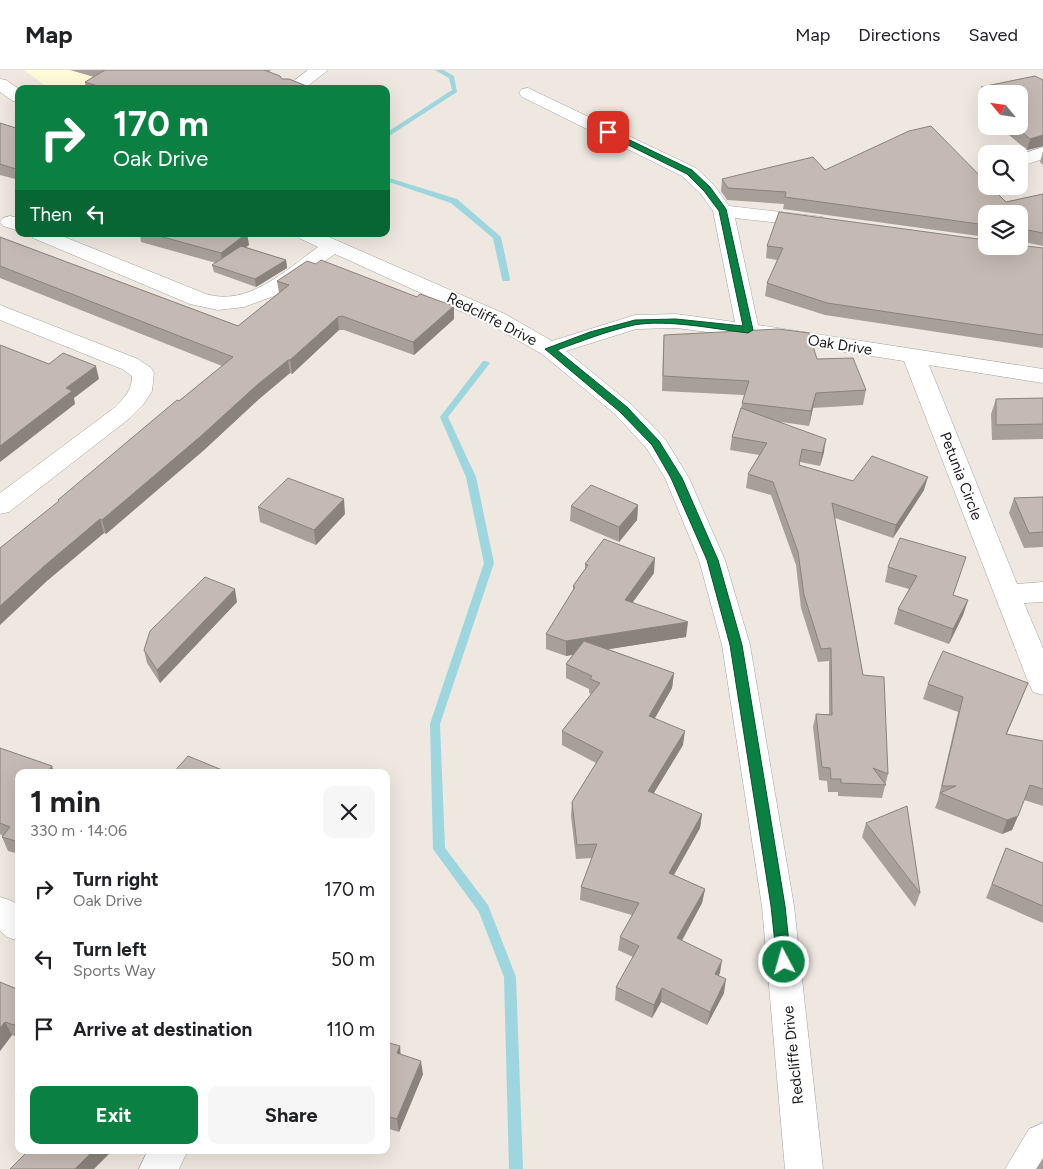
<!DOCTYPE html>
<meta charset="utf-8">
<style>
body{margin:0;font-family:Figtree,sans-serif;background:#f6f6f6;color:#202124;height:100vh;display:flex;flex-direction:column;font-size:19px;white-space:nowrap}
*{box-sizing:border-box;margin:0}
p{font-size:16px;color:#757577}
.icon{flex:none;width:28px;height:28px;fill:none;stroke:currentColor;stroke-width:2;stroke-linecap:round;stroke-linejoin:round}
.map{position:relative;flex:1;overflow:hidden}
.sheet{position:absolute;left:15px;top:699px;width:375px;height:385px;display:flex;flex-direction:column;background:#fff;border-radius:10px;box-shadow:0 5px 20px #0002}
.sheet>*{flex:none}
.top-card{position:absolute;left:15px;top:15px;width:375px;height:152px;border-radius:10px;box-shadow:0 5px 20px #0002;background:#0b8043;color:#fff;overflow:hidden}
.needle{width:32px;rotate:299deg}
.fabs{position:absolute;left:978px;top:15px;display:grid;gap:10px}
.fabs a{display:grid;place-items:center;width:50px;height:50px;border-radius:10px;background:#fff;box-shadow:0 5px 20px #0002;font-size:25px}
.pin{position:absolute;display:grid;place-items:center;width:42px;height:42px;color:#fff;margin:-21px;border-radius:10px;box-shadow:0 2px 8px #0006}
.me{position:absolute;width:55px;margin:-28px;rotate:354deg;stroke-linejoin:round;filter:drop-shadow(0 0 4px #0008)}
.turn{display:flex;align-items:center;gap:18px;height:105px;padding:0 15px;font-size:22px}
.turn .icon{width:65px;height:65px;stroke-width:2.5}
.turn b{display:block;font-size:35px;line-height:42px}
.then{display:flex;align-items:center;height:48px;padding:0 15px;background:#0003;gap:10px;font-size:19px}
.round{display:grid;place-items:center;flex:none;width:52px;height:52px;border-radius:10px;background:#f6f6f6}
.overview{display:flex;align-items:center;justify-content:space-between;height:85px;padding:0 15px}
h1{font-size:30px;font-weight:700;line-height:38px}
.primary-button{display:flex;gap:10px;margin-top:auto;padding:10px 15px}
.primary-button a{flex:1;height:58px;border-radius:10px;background:#0b8043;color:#fff;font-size:20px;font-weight:700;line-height:58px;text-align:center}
.primary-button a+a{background:#f6f6f6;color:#202124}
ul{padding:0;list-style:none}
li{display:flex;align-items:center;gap:15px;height:70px;padding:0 15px}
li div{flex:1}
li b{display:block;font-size:19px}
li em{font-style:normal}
header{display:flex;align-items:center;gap:30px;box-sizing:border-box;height:70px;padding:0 25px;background:#fff;border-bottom:1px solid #e0e0e0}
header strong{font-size:24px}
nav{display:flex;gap:28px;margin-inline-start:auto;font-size:18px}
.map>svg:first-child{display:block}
.education{fill:#fffbd8}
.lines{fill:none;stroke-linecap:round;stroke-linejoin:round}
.stream{fill:#9dd6de;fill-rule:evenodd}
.service-casing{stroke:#a2a2a2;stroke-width:1}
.minor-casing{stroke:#a2a2a2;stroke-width:1}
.service{fill:#fff;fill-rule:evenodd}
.minor{fill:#fff;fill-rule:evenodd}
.wall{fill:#a99f9a}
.shaded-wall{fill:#8a827d}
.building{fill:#c5b9b3;stroke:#8a827d}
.route{fill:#0b8043;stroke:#07532c}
.labels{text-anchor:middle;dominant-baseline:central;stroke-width:4;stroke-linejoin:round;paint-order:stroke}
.street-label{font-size:15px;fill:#1b1b1b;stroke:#fff}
</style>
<header>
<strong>Map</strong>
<nav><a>Map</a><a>Directions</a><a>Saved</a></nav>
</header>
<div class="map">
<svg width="1043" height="1099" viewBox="0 0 1043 1099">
<rect width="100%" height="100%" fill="#eee8e0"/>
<path class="education" d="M24 0H226L198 19H50Z"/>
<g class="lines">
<path class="stream" d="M435 0H443L454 6 457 22 386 68V63L452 20 449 8Z
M386 107 457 129 501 167 510 209 509 211H503L502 209 493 168 451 133 386 111Z
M483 291H486L490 293 448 347 476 407 494 493 440 654 445 778 488 835 516 907 523 1099H509L504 907 479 842 433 779 430 654 484 493 466 407 440 347Z"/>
<defs>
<path id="service" d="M1043 1053V1089L1037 1099H1005L1029 1059Z"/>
<path id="minor" d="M308 0H328L304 19H283Z
M0 9 6 10 19 19V32L13 31 0 22Z
M528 18 696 98 714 115 729 136 823 147 826 151 823 155 816 157 735 148 758 255 1043 299V313L929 295 1017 514 1043 512V532L1024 533 1043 578V625L1033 622 1029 614 904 291 748 267 676 258 636 259 566 281 631 334 665 369 689 408 725 490 750 575 794 836 823 1099H785L762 836 722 575 699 490 665 408 647 379 615 344 542 284 489 254 335 184 274 226 244 237 218 240 190 234 33 168 30 164H57L206 224C248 237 286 200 318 177L299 168 296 164H322L505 244 552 271 635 245 676 244 735 252 713 141 700 123 682 106 522 27 519 23 522 19Z
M1043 77V89L1019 97V85Z
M10 146 19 148V161L3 156 0 152 3 148Z
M0 235 138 289 151 298 154 303 152 321 143 335 130 348 9 442 0 444V423L114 338C124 328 132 321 132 306L122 299 0 250Z
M0 827 12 831 19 837V871L7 867 0 861Z
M148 1080H188L179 1099H139Z"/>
</defs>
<use href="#service" class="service-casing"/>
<use href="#minor" class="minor-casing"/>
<use href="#service" class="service"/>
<use href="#minor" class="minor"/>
</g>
<path class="wall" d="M70 0H271L269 2 282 9 314 19H86L85 12 94 7Z
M1043 10V76L1027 80 998 56H1019V24H986V46L979 40 981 30 979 28 981 17Z
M0 53 19 59V110L0 105Z
M1043 81V95L1040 92Z
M825 100 1006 132 1043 124V176L1019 171V172V144H986V167L783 139 784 134 727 130 721 121 722 109Z
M140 164H247L249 175 245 177 286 190 287 198 256 217 214 202 212 195 216 193 141 172Z
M0 167 238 256 279 223 277 211 417 227 454 236V249L414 285 344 260H339L292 304 290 303 259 329 204 380 106 464 104 463 48 510 58 432V430L222 296 0 208Z
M767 176 1043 178V278L825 245 765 226 767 213 777 190 766 188Z
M664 265 817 289 866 320 863 335 813 338 809 356 781 352 824 382 820 396 800 392 799 395 853 411 924 420 893 468 835 448 863 605 888 704 882 728 838 726V722H828L827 711 819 710 813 657 816 644H829V591L818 592 801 538 796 495 771 425 746 418 748 404 759 385 730 380 732 367 741 338 744 325 662 321 663 280Z
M1043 327V369L992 370 991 344 996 329 1043 328Z
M1043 427V477L1024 478 1009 443 1014 428Z
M638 435 637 450 619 472 570 451 571 436Z
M258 437 345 444 316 475 260 452Z
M585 494 654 503 633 532 686 567 608 579 674 603 672 618 655 648 683 675 653 724 702 744 700 758 674 805 705 819 702 833 682 871 720 903 718 906 724 923 707 955 661 932 652 948 615 930 616 917 633 887 618 880 620 867 632 845 580 830 581 817 592 788 576 789 571 746 572 732 596 693 562 675V661L591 624 589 623V619L566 608V594L573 584 566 586 546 579V564L573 522V516L585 499Z
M888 497 961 502 953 525 968 530 963 545 949 574 894 554 898 539 909 519 885 512Z
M237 532 160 613 147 593 144 580Z
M1028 613 1007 664 1043 671V736L1024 730 1012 760 1002 764 935 738 938 730 958 642 923 629 928 614Z
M0 678 19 702V784L8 781 2 767 3 766 0 764Z
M866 753 920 823 915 837 862 767Z
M1006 778 1043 793V853L986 828Z
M0 912 19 920V968L12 965 0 981Z
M386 972 423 1004 399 1062 386 1058Z
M1043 1088V1099H1036Z"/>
<path class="shaded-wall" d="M1043 65V76L1027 80 1030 69Z
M1023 159 1019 171V172V168L1020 162Z
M246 164H247L249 175 223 195 221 183Z
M286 190 287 198 256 217 255 209Z
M454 236V249L414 285 413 272Z
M338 247 339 260 292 304 290 290Z
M288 290 290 303 259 329 204 380 106 464 102 450 257 315Z
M96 296 99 309 74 328 75 334 17 379 0 392V376L66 318Z
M816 323 813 338 809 356 811 341Z
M826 369 824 382 820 396 822 383Z
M928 407 924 420 893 468 896 455Z
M344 429 345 444 316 475 314 460Z
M638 435 637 450 619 472V457Z
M100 449 104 463 48 510 0 555V536L43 497Z
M655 488 654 503 624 544 625 530Z
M235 519 237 532 160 613 157 600Z
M968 530 963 545 949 574 953 559Z
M688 552 686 567 566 586V571Z
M674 603 672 618 648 660 649 646Z
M1028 613 1022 628 1000 679 1006 664Z
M685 661 683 675 646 736 648 721Z
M52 696 54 702H47Z
M702 744 700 758 667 817 669 803Z
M1018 746 1012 760 1002 764 1007 750Z
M705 819 702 833 675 882 677 868Z
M722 890 720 903 712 917 715 904Z
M726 909 724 923 707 955 710 942Z
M662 918 661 932 652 948 654 935Z
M19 948V965L14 955Z
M5 952 12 965 0 981V958Z
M400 976 401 989 397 983Z
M421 991 423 1004 399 1062 397 1049Z
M94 1080H113L94 1099H75Z"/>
<path class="building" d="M105 0H264L280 6 282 9H289L314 19H107L85 12Z
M1035 6 1043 10V65L1030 69 1015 56H1019V24H990L981 17Z
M986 27V32L981 28Z
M0 53 19 59V100L0 94Z
M931 56 986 112V116H990L1006 132 1043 124V163L1023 159 1020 162H1019V144H986V155L785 127 786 122 728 118 722 109 813 87 825 100 909 61Z
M779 142 986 170V176H1019V175L1043 178V265L827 233 767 213 783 178 767 176Z
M152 164H246L221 183Z
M0 167 238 256 289 215 277 211 307 191 316 194 321 190 417 227 420 224 454 236 413 272 342 246 338 247 290 290H288L257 315 201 366 102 450 100 449 43 497 0 536V478L59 431 58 430 177 330 179 331 233 287 0 196Z
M241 176 286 190 255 209 212 195Z
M778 259 809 263 817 289 853 288 866 320 816 323 811 341 742 333 749 311 663 306 664 265Z
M0 275 49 294 63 283 96 296 66 318 72 321 0 376Z
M1043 328V354L996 355V329Z
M741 338 826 369 822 383 802 379 799 395 853 411 872 386 928 407 896 455 832 433 863 605 884 607 888 704 873 698 886 715 841 713V709H831L830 698 822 697 816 644 832 645 831 578 821 579 804 525 798 482 773 412 748 404 767 373 732 367Z
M288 408 344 429 314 460 258 437Z
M591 415 638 435 619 457 571 436Z
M1043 427V462L1029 463 1014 428Z
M900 468 966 487 953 525 968 530 953 559 898 539 917 506 888 497Z
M604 469 655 488 625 530 688 552 566 571 546 564 575 517 573 516 588 495 585 494Z
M205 507 235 519 157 600 144 580 150 561Z
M584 571 674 603 649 646 685 661 648 721 702 744 669 803 705 819 677 868 722 890 715 904 726 909 710 942 662 918 654 935 616 917 639 876 620 867 639 833 581 817 597 774 577 775 572 732 603 682 562 661 600 613 590 609 592 606 566 594Z
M943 581 1028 613 1006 664 1043 671V719L1030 715 1018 746 1007 750 940 723 956 716H942L963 627 928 614Z
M0 678 52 696 47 702H19V772L2 767 10 757 0 753Z
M188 686 227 702H174Z
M907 736 920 823 866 753Z
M1006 778 1043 793V836L992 814Z
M0 912 19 920V948L14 955 5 952 0 958Z
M386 972 400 976 397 983 421 991 397 1049 386 1046Z
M29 1080H94L75 1099H10Z"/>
<path class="route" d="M606 61H611L692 100 710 117 726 139 753 260 748 263C715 259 667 249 634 255 607 261 582 271 557 280L627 337 659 371 682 408 718 490 742 575 785 836 791 892 789 897 784 898 779 897 777 892 771 836 730 575 707 490 671 408 652 375 620 342 545 279 590 262 635 250 676 249 743 256 719 141 704 121 687 104 606 64Z"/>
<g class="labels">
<g class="street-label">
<text transform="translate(492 249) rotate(27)">Redcliffe Drive</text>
<text transform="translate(840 275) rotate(9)">Oak Drive</text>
<text transform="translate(961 406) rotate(69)">Petunia Circle</text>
<text transform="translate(793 985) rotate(-96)">Redcliffe Drive</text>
</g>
</g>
</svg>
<div class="fabs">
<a><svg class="needle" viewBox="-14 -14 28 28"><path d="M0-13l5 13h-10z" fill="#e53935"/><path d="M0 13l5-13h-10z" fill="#757577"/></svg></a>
<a><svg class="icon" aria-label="search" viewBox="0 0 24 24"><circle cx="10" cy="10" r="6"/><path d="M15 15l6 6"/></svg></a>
<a><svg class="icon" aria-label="layers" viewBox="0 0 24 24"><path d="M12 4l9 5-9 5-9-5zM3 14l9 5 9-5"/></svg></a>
</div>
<div class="pin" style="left:608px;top:62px;background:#d93025"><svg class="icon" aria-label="arrive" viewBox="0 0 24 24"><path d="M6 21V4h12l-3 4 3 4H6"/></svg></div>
<svg class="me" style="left:784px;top:892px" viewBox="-20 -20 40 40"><circle r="17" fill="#0b8043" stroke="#fff" stroke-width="3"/><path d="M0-11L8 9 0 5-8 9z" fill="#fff"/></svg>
<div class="top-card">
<div class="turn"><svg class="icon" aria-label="right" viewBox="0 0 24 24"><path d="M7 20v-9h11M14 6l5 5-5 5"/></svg><div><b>170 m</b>Oak Drive</div></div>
<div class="then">Then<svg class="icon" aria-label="left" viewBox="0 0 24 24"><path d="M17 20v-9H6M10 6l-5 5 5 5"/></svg></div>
</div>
<section class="sheet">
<div class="overview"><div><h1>1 min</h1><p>330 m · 14:06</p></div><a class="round"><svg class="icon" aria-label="close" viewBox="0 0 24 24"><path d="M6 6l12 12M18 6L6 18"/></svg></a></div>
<ul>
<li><svg class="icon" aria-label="right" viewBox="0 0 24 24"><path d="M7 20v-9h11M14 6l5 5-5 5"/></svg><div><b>Turn right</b><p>Oak Drive</p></div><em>170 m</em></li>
<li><svg class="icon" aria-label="left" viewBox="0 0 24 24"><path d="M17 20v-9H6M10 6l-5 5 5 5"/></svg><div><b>Turn left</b><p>Sports Way</p></div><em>50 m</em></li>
<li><svg class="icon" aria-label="arrive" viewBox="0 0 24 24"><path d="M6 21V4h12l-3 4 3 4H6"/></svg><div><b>Arrive at destination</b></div><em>110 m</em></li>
</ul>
<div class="primary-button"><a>Exit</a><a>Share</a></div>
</section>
</div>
